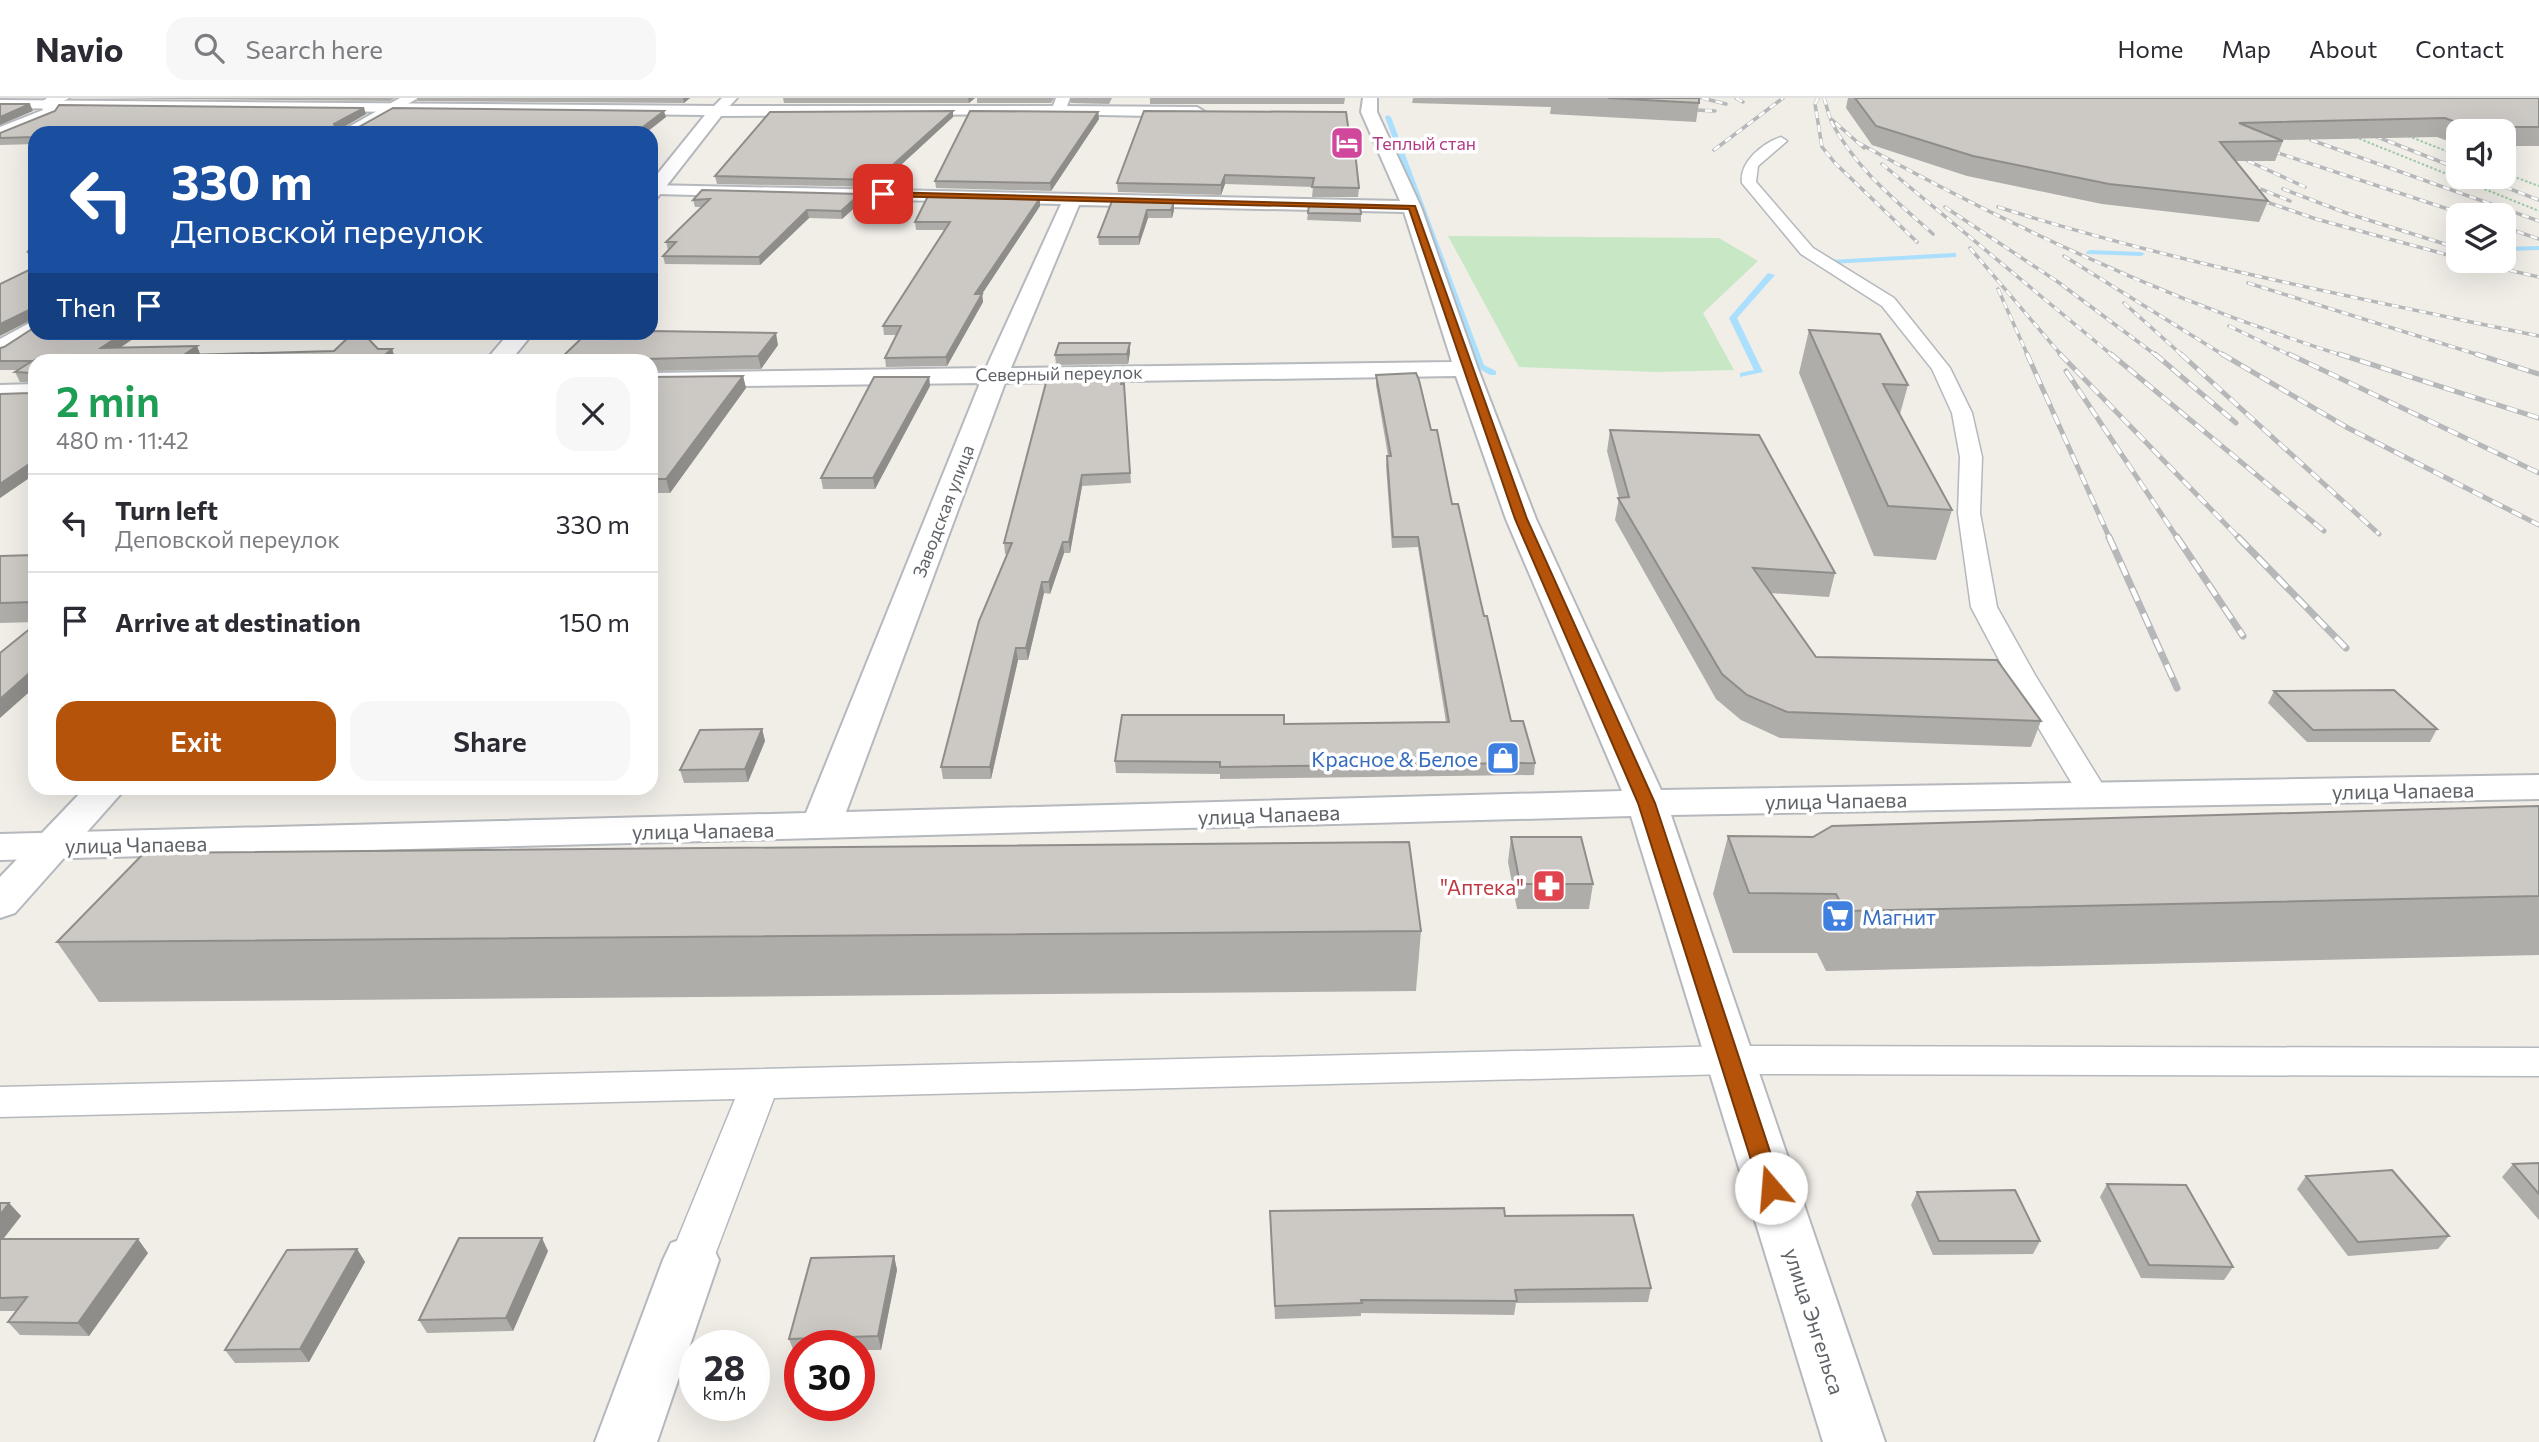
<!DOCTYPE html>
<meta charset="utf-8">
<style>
body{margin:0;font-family:Commissioner,sans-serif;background:#f7f7f7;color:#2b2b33;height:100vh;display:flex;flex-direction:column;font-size:26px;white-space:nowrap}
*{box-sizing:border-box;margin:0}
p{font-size:23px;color:#7c7c81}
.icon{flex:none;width:38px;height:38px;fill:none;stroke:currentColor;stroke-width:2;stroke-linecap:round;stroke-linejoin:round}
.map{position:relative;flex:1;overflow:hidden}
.side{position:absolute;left:28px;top:256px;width:630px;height:441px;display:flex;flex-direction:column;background:#fff;border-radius:21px;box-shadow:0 7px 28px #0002}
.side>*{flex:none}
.top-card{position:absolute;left:28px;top:28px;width:630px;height:214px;border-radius:21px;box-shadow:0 7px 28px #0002;background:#1a4fa0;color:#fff;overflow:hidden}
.buttons{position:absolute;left:2446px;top:21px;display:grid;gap:14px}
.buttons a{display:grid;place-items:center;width:70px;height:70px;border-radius:14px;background:#fff;box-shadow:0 7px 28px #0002;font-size:35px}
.speed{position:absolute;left:679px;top:1232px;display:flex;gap:14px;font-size:35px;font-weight:700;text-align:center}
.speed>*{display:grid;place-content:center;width:91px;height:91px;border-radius:50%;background:#fff;box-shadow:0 7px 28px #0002;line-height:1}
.speed small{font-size:18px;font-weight:400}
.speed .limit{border:10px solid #d22;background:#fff;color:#111}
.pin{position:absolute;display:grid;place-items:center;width:60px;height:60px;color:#fff;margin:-30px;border-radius:14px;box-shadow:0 4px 10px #0006}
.me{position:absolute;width:77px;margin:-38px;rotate:342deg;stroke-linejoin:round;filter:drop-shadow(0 0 5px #0008)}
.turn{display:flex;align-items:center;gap:24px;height:147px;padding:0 28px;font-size:32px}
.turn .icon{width:91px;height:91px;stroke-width:2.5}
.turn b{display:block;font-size:49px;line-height:60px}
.then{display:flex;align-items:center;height:66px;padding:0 28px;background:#0003;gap:14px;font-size:26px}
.round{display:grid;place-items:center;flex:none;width:74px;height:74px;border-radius:21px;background:#f7f7f7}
.head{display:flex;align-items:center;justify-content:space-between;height:119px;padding:0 28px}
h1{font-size:42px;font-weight:600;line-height:52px;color:#1e9e55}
.cta{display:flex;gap:14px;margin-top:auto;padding:14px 28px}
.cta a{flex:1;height:80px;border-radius:21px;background:#b45309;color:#fff;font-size:28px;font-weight:600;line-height:80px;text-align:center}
.cta a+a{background:#f7f7f7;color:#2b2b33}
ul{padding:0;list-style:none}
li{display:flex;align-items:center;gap:21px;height:98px;padding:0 28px;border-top:2px solid #e1e1e2}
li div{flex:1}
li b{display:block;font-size:26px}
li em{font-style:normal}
header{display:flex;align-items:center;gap:42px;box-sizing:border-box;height:98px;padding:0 35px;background:#fff;border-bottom:2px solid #e1e1e2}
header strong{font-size:33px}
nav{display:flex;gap:38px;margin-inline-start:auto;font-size:24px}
.search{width:490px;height:63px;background:#f7f7f7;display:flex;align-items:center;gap:18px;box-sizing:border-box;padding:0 24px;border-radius:21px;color:#7c7c81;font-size:26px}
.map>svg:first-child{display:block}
.green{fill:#c7e7c5}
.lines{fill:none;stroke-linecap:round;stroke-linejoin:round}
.stream{fill:#abdffe;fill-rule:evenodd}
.service-casing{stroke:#b5b8bc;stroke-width:3}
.minor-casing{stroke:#b5b8bc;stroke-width:4}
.tertiary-casing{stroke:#b5b8bc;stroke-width:4}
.secondary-casing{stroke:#b4b7bc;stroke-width:4}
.path{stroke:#9ec8a8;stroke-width:2;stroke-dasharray:2.5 2;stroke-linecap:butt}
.service{fill:#fff;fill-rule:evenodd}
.minor{fill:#fff;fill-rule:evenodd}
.tertiary{fill:#fff;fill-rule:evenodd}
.secondary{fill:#fff;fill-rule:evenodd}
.rail-far2-casing{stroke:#b6b7b8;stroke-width:3.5}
.rail-far1-casing{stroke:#b6b7b8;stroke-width:5}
.rail-casing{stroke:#b6b7b8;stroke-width:7}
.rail-far2{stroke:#fff;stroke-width:2.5;stroke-dasharray:7;stroke-linecap:butt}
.rail-far1{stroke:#fff;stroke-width:3.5;stroke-dasharray:11;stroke-linecap:butt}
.rail{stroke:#fff;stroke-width:4.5;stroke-dasharray:14;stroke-linecap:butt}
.wall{fill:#afada9}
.shaded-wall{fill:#8f8d8a}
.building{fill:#ccc9c5;stroke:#8f8d8a;stroke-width:2}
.route{fill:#b45309;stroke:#753606;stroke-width:2}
.labels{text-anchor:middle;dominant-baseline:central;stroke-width:7;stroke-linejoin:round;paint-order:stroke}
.far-hotel-label{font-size:18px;fill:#b23c85;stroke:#fff;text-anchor:start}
.far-street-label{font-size:18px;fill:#5f6368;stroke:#fff}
.shop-label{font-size:21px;fill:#366cbe;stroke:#fff;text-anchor:end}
.street-label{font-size:21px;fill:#5f6368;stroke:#fff}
.health-label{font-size:21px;fill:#be3a42;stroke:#fff;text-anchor:end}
</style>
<header>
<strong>Navio</strong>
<div class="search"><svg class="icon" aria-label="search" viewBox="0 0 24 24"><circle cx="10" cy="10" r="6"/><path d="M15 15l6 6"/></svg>Search here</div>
<nav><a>Home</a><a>Map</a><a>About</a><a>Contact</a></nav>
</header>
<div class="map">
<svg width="2539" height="1344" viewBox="0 0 2539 1344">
<rect width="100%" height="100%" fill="#f1eee8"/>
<path class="green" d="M1448 138 1719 140 1758 163 1703 215 1734 272 1657 274 1519 269Z"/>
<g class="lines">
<path class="stream" d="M1388 17 1391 19 1484 267 1496 273V277H1490L1476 269 1385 19Z
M2539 148V152L2504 153V149Z
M2090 152 2141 154 2145 156 2141 158 2087 156 2086 154Z
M1953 155H1956V159L1830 166 1826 164 1830 162Z
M1768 175 1775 177 1737 220 1763 274 1740 279V275L1754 272 1729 220Z"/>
<defs>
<path id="service" d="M1781 39 1787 43 1758 68 1756 84 1813 150 1894 200 1950 270 1972 315 1982 359 1980 415 1997 509 2035 577 2109 697 2105 704 2094 706 2083 704 2007 577 1971 509 1958 415 1960 359 1952 315 1932 271 1882 208 1801 156 1742 85C1739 64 1763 45 1781 39Z
M1730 948 2539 950V978L1730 976 774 1000 713 1162 706 1175 691 1181 676 1175 669 1162 735 1001 0 1019V989Z"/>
<path id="minor" d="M47 0H69L56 7 60 14 57 17 0 40V29L43 12 40 5Z
M400 0H418L358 35H338Z
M722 0H737L722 16H712L709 13Z
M1363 0H1377V14L1421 109 1478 271 1536 421 1661 692 2539 677V701L1671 717 1885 1344H1823L1631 718 0 762V736L806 715 980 285 651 289V275L986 270 1061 106 655 96 651 95V87L1400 103 1361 14ZM1079 107 1404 114 1452 264 1011 270ZM1456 278 1506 421 1622 693 846 714 1005 285Z
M1059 8 1197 9 1205 14 1197 19 1054 16 1051 13 1054 10Z
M35 222V234H42L8 256 0 258V241Z
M35 286V302L0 303V287Z
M691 1138 711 1145 719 1162 657 1344H595L663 1162 671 1145Z"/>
<path id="tertiary" d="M1056 0H1070L1064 16 717 18 709 13 717 8H1053Z"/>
<path id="secondary" d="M0 2 717 8 725 13 657 100 651 101V84L705 17 0 10Z
M510 234H534L511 262H486Z
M85 690H126L15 815 0 820V779Z"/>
</defs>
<use href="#service" class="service-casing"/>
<use href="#minor" class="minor-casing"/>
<use href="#tertiary" class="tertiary-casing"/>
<use href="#secondary" class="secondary-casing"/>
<path class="path" d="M2408 38 2459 58
M2355 39 2539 113
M2504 75 2539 88"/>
<use href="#service" class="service"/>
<use href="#minor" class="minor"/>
<use href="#tertiary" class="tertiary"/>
<use href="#secondary" class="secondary"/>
<defs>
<path id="rail-far2" d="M1702 0 1726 6
M1736 0 1743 4
M1818 0 1815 6 1822 49 1835 65 1917 144
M1824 0 1830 20 1864 50
M1677 11 1715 13
M1831 23C1855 70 1894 101 1933 136
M2362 33 2459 71
M2311 42 2539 123
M1857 44C2014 131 2173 204 2344 258
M2260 49 2466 117
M1714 52 1783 0
M2248 63 2305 89
M1882 66 2113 258
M2479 79 2539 102
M2241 83 2290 103
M2283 91 2346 115 2451 148
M2249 98 2316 121 2459 160
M1945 109 2058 184 2157 258
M1998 109C2175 165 2357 200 2539 238
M2504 129 2539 141
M1970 150 2062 258
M2064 158 2225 258
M2469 163 2539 179
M2248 185 2482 258
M1998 191 2028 258
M2124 205 2183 258
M2229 228 2292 258"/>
<path id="rail-far1" d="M2027 256 2110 441
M2060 256 2240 441
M2111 256 2324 433
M2155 256 2236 325
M2181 256 2379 436
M2222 256 2348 330 2539 427
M2289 256 2539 375
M2339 256 2539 320
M2476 256 2539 276
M2066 273 2178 441"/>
<path id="rail" d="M2109 439 2177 590
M2177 439 2243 538
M2238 439 2346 550"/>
</defs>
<use href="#rail-far2" class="rail-far2-casing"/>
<use href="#rail-far1" class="rail-far1-casing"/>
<use href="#rail" class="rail-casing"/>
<use href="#rail-far2" class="rail-far2"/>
<use href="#rail-far1" class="rail-far1"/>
<use href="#rail" class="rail"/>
</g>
<path class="wall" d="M76 0H395L390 3Z
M417 0H690L684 5 418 3Z
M783 0H975L969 5H784Z
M977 0H1054L1051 5H977Z
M1070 0H1112L1109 6 1071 5Z
M1150 0H1345L1344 6H1150Z
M1413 0H1699V5L1696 24 1550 16 1551 9 1412 5Z
M1848 0H2539V48H2504V33H2459V47L2437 39 2280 42 2283 43 2275 63H2236L2268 103 2259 124 2102 106 1967 78 1872 47 1846 10Z
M953 13V19L877 89 717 86 715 78Z
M1098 14 1099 21 1051 93 936 90 935 83Z
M366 16 340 31 666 19 646 35H35V46L0 47V35Z
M1349 35 1359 90 1358 99H1312L1313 89 1225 86 1221 97 1118 94 1117 85Z
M1040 100V108L982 196 983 204 947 268 886 269 885 260 896 237H884L883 228 945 132H916L915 124Z
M693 102 861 104 842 121 809 120 760 167 665 166 663 158 668 152 666 144 702 109H695Z
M1112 103 1174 112 1172 120H1148L1139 147H1099L1098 139Z
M1308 115 1361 116V124L1307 122Z
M35 150V162H31L27 154Z
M1809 232 1908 287 1900 316 1952 412 1936 462 1874 458 1799 275Z
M143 234 120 250 201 257 392 251 395 260 35 262V376L0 400 30 295 32 292V284H20L15 274 18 272H0V250Z
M1130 245V254L1128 266 1056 267 1055 257Z
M778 247 761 271 651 273V262H559Z
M1123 276 1131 385 1082 388 1070 455H1064L1050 496 1044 495 1028 562H1018L991 681H943L941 669 1007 456H1005L1004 445Z
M1376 277 1431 332 1484 518 1511 623 1535 665 1534 677 1220 681V676L1116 675 1115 663 1284 626 1446 624 1418 449 1392 450 1386 368 1387 358H1388L1376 287Z
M743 278 746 290 670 395H651V279Z
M929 279 930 288 875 391H823L821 380Z
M1610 332 1835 475 1829 499 1770 495 1816 559 2041 623 2031 649 1780 640 1741 622 1716 601 1615 422 1619 400 1607 353Z
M35 457V524L0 525V458Z
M2274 593 2437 631 2430 644H2307L2268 605Z
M762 631 765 643 748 684 684 685 680 672Z
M2539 708V857L1826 873 1817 855H1733L1713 796 1728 738 1813 739Z
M1511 739 1593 786 1589 811H1517L1508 764Z
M1421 833 1416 893 99 904 57 844Z
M2539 1065V1122L2502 1079 2513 1066Z
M2306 1078 2449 1138 2438 1151 2348 1158 2297 1091Z
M2107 1086 2233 1169 2224 1182 2141 1180 2100 1099Z
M1917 1094 2040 1143 2033 1156 1933 1157 1911 1107Z
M9 1105 21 1118 3 1141 148 1155 89 1238 20 1237 8 1224 16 1213H0V1117Z
M1270 1113 1505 1118 1651 1190 1648 1204 1516 1205 1514 1217 1361 1215V1218L1275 1221Z
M357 1151 365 1164 309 1264 235 1265 225 1252Z
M548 1153 513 1233 427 1235 419 1222Z
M894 1158 897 1172 881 1252H859V1248H800V1254H794L789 1241Z"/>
<path class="shaded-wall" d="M683 0H690L684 5Z
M968 0H975L969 5Z
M30 6 33 13 0 27V19Z
M364 10 366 16 337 33 334 26Z
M664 13 666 19 645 35 643 29Z
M953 13V19L877 89 876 82Z
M1098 14 1099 21 1051 93 1050 85Z
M1225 77V86L1221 97V87Z
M860 96 861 104 842 121 841 113Z
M1040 100V108L982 196 983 204 947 268 946 259 975 196Z
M1174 104V112L1172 120 1171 112Z
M807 112 809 120 760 167 759 159Z
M1147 112 1148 120 1139 147V139Z
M31 211 35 220 0 238V226Z
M125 234H143L106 259 101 250Z
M776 235 778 247 761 271 758 258Z
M1130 245V254L1128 266 1127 256Z
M197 248 201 258 184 257Z
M392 251 395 260 393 262H379Z
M743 278 746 290 670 395 666 381Z
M929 279 930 288 875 391 873 380Z
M35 362V376L0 400V386Z
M1082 377V388L1070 455 1069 444Z
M1063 444 1064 455 1050 496 1049 484Z
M1042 484 1044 495 1028 562 1026 550Z
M1016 550 1018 562 991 681 990 669Z
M35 570V589L0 620V601Z
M762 631 765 643 748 684 745 671Z
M9 1105 21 1118 0 1145V1117Z
M542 1140 548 1153 513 1233 506 1220Z
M138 1141 148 1155 89 1238 78 1225Z
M357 1151 365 1164 309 1264 300 1251Z
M894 1158 897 1172 881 1252 878 1238Z"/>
<path class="building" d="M1608 0H1699V5Z
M1855 0H2539V29H2469L2445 20 2239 25 2283 43 2220 44 2268 103 2109 86 1973 58 1876 28Z
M0 6H30L0 19Z
M59 7 364 10 334 26 336 31 357 30 393 10 664 13 643 29 452 31 445 35H35V39L0 40V35L55 13Z
M953 13 876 82 715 78 770 14Z
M970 13 1098 14 1050 85 935 83Z
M1144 13 1346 14 1349 35H1353L1359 90 1312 89 1314 80 1225 77 1221 87 1117 85Z
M702 92 860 96 841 113 807 112 759 159 663 158 676 144H666L710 101 693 102Z
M928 98 1040 100 975 196H982L946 259 885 260 901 228H883L950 124H915Z
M1112 103 1174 104 1171 112H1147L1139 139H1098Z
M1309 107 1360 108 1361 116 1308 115Z
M35 150V154H27Z
M35 169V223L33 222 31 211 0 226V186Z
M35 229V234H125L101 250 197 248 184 257 334 253 354 234H362L378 251H392L379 262H35V362L0 386V296L30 295 32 292V275L15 274 32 263H0V250L4 249Z
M1809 232 1880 236 1908 287 1883 286 1952 412 1888 408Z
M651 233 776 235 758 258 646 261V262H559L588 234H651Z
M1059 245H1130L1127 256 1055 257Z
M1416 275 1419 282 1431 332H1437L1452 406H1458L1484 518H1487L1511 623H1523L1535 665 1220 669V664L1115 663 1122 617H1284V626L1449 624 1418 439H1393L1387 358H1391L1376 277Z
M1123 276 1121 286H1124L1130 375 1082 377 1069 444H1063L1049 484H1042L1026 550H1016L990 669H941L979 523 1012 445H1004L1048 277Z
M743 278 666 381H651V279Z
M874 279H929L873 380H821Z
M1610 332 1759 337 1835 475 1753 470 1816 559 1997 562 2041 623 1787 614 1747 597 1722 576 1618 400 1629 399Z
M35 457V504L0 505V458Z
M32 529 35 532V570L0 601V555Z
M2394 592 2437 631 2313 632 2274 593Z
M762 631 745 671 680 672 700 632Z
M2539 708V798L1845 813 1836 796 1749 795 1728 738 1813 739 1832 728Z
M1511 739H1581L1593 786H1520Z
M1409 744 1421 833 57 844 144 755Z
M2539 1065V1096L2513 1066Z
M2392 1072 2449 1138 2358 1144 2306 1078Z
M2107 1086 2186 1087 2233 1169 2149 1167Z
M2015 1092 2040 1143H1939L1917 1094Z
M0 1105H9L0 1117Z
M1504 1110 1505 1118 1633 1117 1651 1190 1515 1192 1517 1203 1361 1202 1362 1205 1275 1208 1270 1113Z
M459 1140H542L506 1220 419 1222Z
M0 1141H138L78 1225 8 1224 27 1199 0 1200Z
M357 1151 300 1251 225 1252 287 1152Z
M894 1158 878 1238 789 1241 811 1160Z"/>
<path class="route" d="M883 94 1415 108 1527 421 1655 705 1782 1090 1779 1096 1771 1099 1764 1096 1760 1090 1638 705 1515 421 1409 111 881 98Z"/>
<defs>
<symbol id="hotel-square" viewBox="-11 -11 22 22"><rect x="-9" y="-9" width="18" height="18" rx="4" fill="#d1479c" stroke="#fff"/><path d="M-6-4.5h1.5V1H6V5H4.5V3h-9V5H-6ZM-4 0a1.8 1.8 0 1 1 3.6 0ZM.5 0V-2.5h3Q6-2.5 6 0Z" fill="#fff"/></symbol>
<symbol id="shop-square" viewBox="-11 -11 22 22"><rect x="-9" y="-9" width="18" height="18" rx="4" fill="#3f7fe0" stroke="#fff"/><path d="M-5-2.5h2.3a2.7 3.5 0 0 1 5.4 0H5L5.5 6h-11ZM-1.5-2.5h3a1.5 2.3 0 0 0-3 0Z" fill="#fff"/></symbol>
<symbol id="pharmacy-square" viewBox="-11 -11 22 22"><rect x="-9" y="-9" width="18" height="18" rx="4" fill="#e0444e" stroke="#fff"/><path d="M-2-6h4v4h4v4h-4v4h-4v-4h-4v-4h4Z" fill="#fff"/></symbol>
<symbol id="supermarket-square" viewBox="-11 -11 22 22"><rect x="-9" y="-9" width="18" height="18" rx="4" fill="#3f7fe0" stroke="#fff"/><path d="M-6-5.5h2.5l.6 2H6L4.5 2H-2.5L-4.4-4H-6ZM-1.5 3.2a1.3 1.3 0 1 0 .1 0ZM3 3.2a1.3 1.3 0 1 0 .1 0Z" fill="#fff"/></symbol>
</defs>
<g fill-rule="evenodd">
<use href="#hotel-square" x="1328" y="26" width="38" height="38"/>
<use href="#shop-square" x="1484" y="641" width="38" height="38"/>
<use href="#pharmacy-square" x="1530" y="769" width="38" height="38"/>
<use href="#supermarket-square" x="1819" y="799" width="38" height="38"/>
</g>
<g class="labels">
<g class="far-hotel-label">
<text x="1372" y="45">Теплый стан</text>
</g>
<g class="far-street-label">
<text transform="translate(1059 275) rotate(-1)">Северный переулок</text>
<text transform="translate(943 413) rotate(-69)">Заводская улица</text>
</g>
<g class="shop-label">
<text x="1478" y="660">Красное &amp; Белое</text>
<text x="1862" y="818" text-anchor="start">Магнит</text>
</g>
<g class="street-label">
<text transform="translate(2403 692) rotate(-1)">улица Чапаева</text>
<text transform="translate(1836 702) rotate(-1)">улица Чапаева</text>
<text transform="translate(1269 716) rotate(-2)">улица Чапаева</text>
<text transform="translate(703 732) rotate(-1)">улица Чапаева</text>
<text transform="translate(136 746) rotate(-1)">улица Чапаева</text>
<text transform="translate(1815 1223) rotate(72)">улица Энгельса</text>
</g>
<g class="health-label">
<text x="1524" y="788">"Аптека"</text>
</g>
</g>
</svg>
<div class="buttons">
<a><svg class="icon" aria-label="sound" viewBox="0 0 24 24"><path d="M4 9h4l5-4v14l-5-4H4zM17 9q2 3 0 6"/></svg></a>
<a><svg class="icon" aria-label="layers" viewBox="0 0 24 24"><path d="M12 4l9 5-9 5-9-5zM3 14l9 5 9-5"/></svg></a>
</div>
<div class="speed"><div>28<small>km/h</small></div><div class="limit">30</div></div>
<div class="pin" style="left:883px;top:96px;background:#d93025"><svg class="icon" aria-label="arrive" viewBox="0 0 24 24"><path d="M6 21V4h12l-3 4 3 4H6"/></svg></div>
<svg class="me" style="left:1771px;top:1090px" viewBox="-20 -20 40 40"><circle r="19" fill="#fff"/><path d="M0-13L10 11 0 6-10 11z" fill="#b45309"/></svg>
<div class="top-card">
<div class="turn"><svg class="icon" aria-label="left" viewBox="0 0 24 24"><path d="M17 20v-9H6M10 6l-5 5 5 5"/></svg><div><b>330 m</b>Деповской переулок</div></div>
<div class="then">Then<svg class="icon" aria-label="arrive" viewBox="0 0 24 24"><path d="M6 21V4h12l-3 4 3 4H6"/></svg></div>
</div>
<section class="side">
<div class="head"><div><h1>2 min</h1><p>480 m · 11:42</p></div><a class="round"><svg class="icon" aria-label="close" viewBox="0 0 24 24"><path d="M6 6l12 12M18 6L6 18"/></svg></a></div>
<ul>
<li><svg class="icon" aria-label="left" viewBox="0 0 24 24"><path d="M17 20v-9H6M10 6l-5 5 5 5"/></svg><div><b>Turn left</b><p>Деповской переулок</p></div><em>330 m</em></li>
<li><svg class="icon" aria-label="arrive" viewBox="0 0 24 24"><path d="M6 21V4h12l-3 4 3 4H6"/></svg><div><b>Arrive at destination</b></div><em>150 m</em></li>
</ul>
<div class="cta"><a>Exit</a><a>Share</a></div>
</section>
</div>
